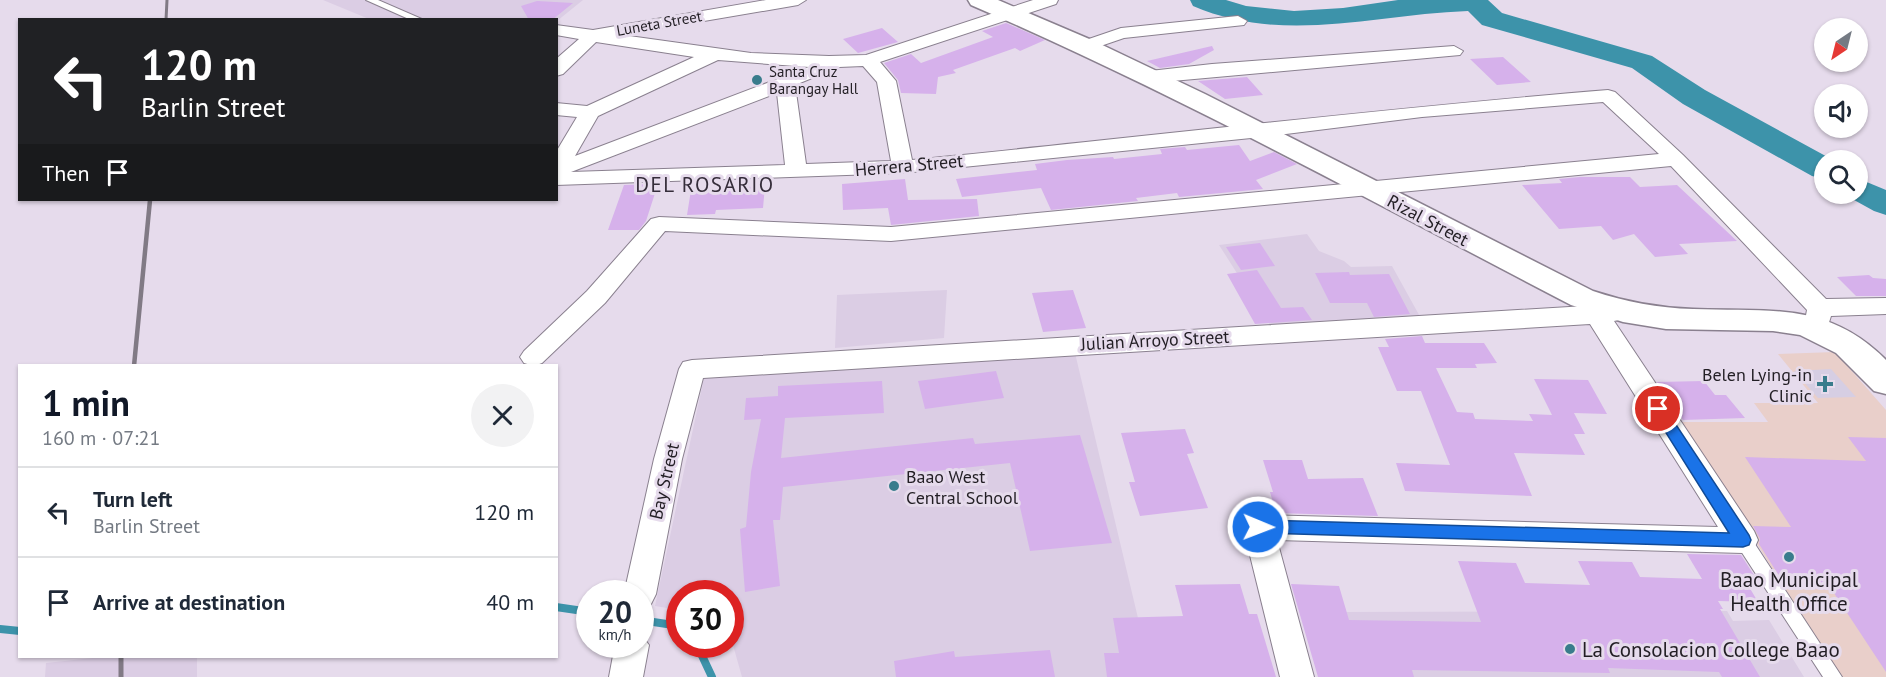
<!DOCTYPE html>
<meta charset="utf-8">
<style>
body{margin:0;font-family:"PT Sans",sans-serif;background:#f2f2f3;color:#1f2937;height:100vh;display:flex;flex-direction:column;font-size:22px;white-space:nowrap}
*{box-sizing:border-box;margin:0}
p{font-size:20px;color:#747a83}
.icon{flex:none;width:33px;height:33px;fill:none;stroke:currentColor;stroke-width:2;stroke-linecap:round;stroke-linejoin:round}
.map{position:relative;flex:1;overflow:hidden}
.drawer{position:absolute;left:18px;top:364px;width:540px;height:294px;display:flex;flex-direction:column;background:#fff;border-radius:0px;box-shadow:0 2px 4px #0004}
.drawer>*{flex:none}
.banner{position:absolute;left:18px;top:18px;width:540px;height:183px;border-radius:0px;box-shadow:0 2px 4px #0004;background:#202124;color:#fff;overflow:hidden}
.needle{width:39px;rotate:215deg}
.buttons{position:absolute;left:1814px;top:18px;display:grid;gap:12px}
.buttons a{display:grid;place-items:center;width:54px;height:54px;border-radius:50%;background:#fff;box-shadow:0 2px 4px #0004;font-size:30px}
.speed{position:absolute;left:576px;top:580px;display:flex;gap:12px;font-size:30px;font-weight:700;text-align:center}
.speed>*{display:grid;place-content:center;width:78px;height:78px;border-radius:50%;background:#fff;box-shadow:0 2px 4px #0004;line-height:1}
.speed small{font-size:15px;font-weight:400}
.speed .limit{border:9px solid #d22;background:#fff;color:#111}
.pin{position:absolute;display:grid;place-items:center;width:51px;height:51px;color:#fff;margin:-26px;border:3px solid #fff;border-radius:50%;box-shadow:0 2px 6px #0007}
.me{position:absolute;width:66px;margin:-33px;rotate:91deg;stroke-linejoin:round;filter:drop-shadow(0 0 4px #0008)}
.turn{display:flex;align-items:center;gap:21px;height:126px;padding:0 24px;font-size:27px}
.turn .icon{width:78px;height:78px;stroke-width:2.5}
.turn b{display:block;font-size:42px;line-height:51px}
.then{display:flex;align-items:center;height:57px;padding:0 24px;background:#0003;gap:12px;font-size:22px}
.round{display:grid;place-items:center;flex:none;width:63px;height:63px;border-radius:32px;background:#f2f2f3}
.summary{display:flex;align-items:center;justify-content:space-between;height:102px;padding:0 24px}
h1{font-size:36px;font-weight:700;line-height:45px;color:#111827}
ul{padding:0;list-style:none}
li{display:flex;align-items:center;gap:18px;height:90px;padding:0 24px;border-top:2px solid #e0e1e3}
li div{flex:1}
li b{display:block;font-size:22px}
li em{font-style:normal}
.map>svg:first-child{display:block}
.commercial{fill:#e9cfca}
.built{fill:#dbcde4}
.medical{fill:#d6cee3}
.lines{fill:none;stroke-linecap:round;stroke-linejoin:round}
.stream{stroke:#3d93aa;stroke-width:8}
.river{fill:#3d93aa;fill-rule:evenodd}
.building{fill:#d6b1eb}
.service-casing{stroke:#8a808f;stroke-width:2}
.minor-casing{stroke:#8a808f;stroke-width:2}
.primary-casing{stroke:#8a808f;stroke-width:3}
.service{fill:#fff;fill-rule:evenodd}
.minor{fill:#fff;fill-rule:evenodd}
.primary{fill:#fff;fill-rule:evenodd}
.rail-far2{stroke:#817a85;stroke-width:3}
.rail-far1{stroke:#817a85;stroke-width:4.5}
.rail{stroke:#817a85;stroke-width:5}
.route{fill:#1a73e8;stroke:#114b97;stroke-width:1.5}
.poi-dot{fill:#397c8c;stroke:#e6dbec;stroke-width:2}
.labels{text-anchor:middle;dominant-baseline:central;stroke-width:6;stroke-linejoin:round;paint-order:stroke}
.far-street-label{font-size:15px;fill:#221e24;stroke:#e6dbec}
.far-poi-label{font-size:15px;fill:#221e24;stroke:#e6dbec;text-anchor:start}
.street-label{font-size:18px;fill:#221e24;stroke:#e6dbec}
.poi-label{font-size:18px;fill:#221e24;stroke:#e6dbec;text-anchor:end}
.quarter-label{font-size:21px;letter-spacing:1.5px;fill:#352d3a;stroke:#e6dbec}
.near-poi-label{font-size:21px;fill:#221e24;stroke:#e6dbec}
</style>
<div class="map">
<svg width="1886" height="677" viewBox="0 0 1886 677">
<rect width="100%" height="100%" fill="#e6dbec"/>
<path class="commercial" d="M1835 352 1886 410V677H1840L1681 422H1768L1754 403H1818L1778 354Z"/>
<path class="built" d="M323 0H583L557 21 369 19Z
M1307 234 1319 251 1344 261 1351 267 1392 266 1423 322 1272 328 1219 245Z
M947 290 944 338 835 348 837 295Z
M1075 353 1152 677H742L731 638 730 594H680L679 610 655 606 704 378Z
M1727 611 1733 621 1769 620 1804 677H1363L1341 612Z
M102 657H197V677H45L46 663Z"/>
<path class="medical" d="M1831 369 1856 397 1818 398 1794 371Z"/>
<g class="lines">
<path class="stream" d="M556 607 590 612
M640 620 680 626
M0 629 20 631
M697 645 712 677"/>
<path class="river" d="M1190 0H1226L1246 6 1294 11 1343 8 1398 0H1488L1502 13 1652 56 1705 90 1833 160H1824V179L1812 176 1683 104 1632 68 1482 25 1468 11C1375 14 1284 45 1193 6Z
M1857 178 1886 190V215L1874 211 1845 195 1844 194H1857Z"/>
</g>
<path class="building" d="M537 1 573 3 552 20H529L521 6Z
M1006 23 1045 40 1020 51 1015 48 953 70 956 73 938 77 936 94 901 93 898 80 884 63 911 54 921 63 993 37 982 31Z
M882 28 898 42 858 53 843 39Z
M1212 46 1214 50 1189 64 1160 68 1147 61Z
M1503 57 1531 82 1497 85 1470 59Z
M1247 77 1263 95 1225 99 1198 81Z
M1239 145 1250 161 1274 152 1297 164 1256 180 1263 189 1179 197 1177 193 1136 198 1138 201 1051 210 1041 188 962 197 956 179 1037 170 1035 164 1067 160 1113 157 1114 159 1162 154 1160 149 1185 147 1187 150Z
M1580 177H1630L1640 187 1677 185 1737 241 1679 244 1688 254 1655 257 1634 234 1613 240 1601 226 1559 229 1522 185 1562 183 1559 179Z
M905 179 908 200 977 199 979 216 891 225 888 208 843 210 842 184Z
M658 184 646 221 639 230H608L624 185Z
M765 186 763 208 716 210 715 214 687 215 691 190Z
M1260 243 1275 266 1241 270 1226 247Z
M1257 270 1281 308 1303 307 1312 320 1255 324 1227 274Z
M1349 272 1350 275 1389 274 1410 314 1374 317 1367 303H1330L1315 273Z
M1869 275 1873 278 1886 279V296H1856L1837 277Z
M1073 290 1086 328 1043 332 1032 293Z
M1422 336 1425 343H1484L1497 363 1475 364 1477 368H1436L1457 412 1473 413 1475 419 1533 421 1529 414 1552 415 1534 379 1588 380 1607 414 1574 413 1585 434H1574L1585 455 1514 453 1532 496 1405 491 1396 463 1450 465 1421 391H1397L1378 347H1389L1385 339Z
M996 371 1004 398 925 409 918 381Z
M882 381 884 413 785 418 781 458 973 438 975 444 1080 435 1112 543 1030 551 1010 463 783 487 780 520H773L780 586 745 592 740 529 746 527 751 472 761 419 744 420 746 398 778 396V386Z
M1704 381 1715 395H1726L1745 418 1683 420 1657 382Z
M1185 429 1194 453 1187 454 1208 508 1140 516 1129 482H1135L1121 433Z
M1848 437 1886 438V672L1832 590 1786 587 1759 544 1760 539 1753 526 1791 527 1745 457 1866 461Z
M1263 460H1302L1308 479 1363 478 1378 516 1276 513 1270 492H1273Z
M1687 554 1741 555 1761 586 1748 585 1758 602 1718 601 1723 609H1720L1760 677H1722L1719 672 1608 668 1610 673 1412 670 1414 677H1318L1291 584 1339 586 1349 620 1481 622 1458 561 1516 563 1525 583 1590 585 1578 561 1632 562 1640 577 1702 579Z
M1240 584 1249 614H1257L1276 677H1107L1104 653H1119L1113 618 1183 616 1175 585Z
M1050 650 1055 677H896L894 661 954 651 955 657Z"/>
<g class="lines">
<defs>
<path id="service" d="M366 0H378L424 20H411Z
M1743 533 1749 535 1842 677H1823L1737 545 1735 540 1737 535Z"/>
<path id="minor" d="M766 0H806L798 5 622 35 751 53 829 56 866 55 1033 0H1058L1056 4 880 62 896 81 912 160C1144 137 1376 109 1608 90L1615 92 1683 155 1826 299 1886 298V314L1831 316 1826 332 1817 335 1808 332 1804 326 1807 310 1671 166 891 241 665 231 605 303 542 363 534 366 524 363 520 357 524 351 587 291 651 219 659 217 891 227 1659 154 1603 102 1422 117 1261 137 903 173 556 185V152L577 117 556 115V103L587 106 694 57 596 42 563 74 556 76V59L579 39 556 35V25L593 30ZM718 60 809 67 575 156 598 116ZM863 66 877 82 891 161 806 164 795 85 839 67ZM777 93 785 165 571 172Z
M1238 16 1247 21 1244 25 1124 38 1086 51 1077 46 1080 42 1121 28Z
M1454 46 1463 51 1460 55 1150 83 1141 77 1150 71 1212 64Z
M1619 304 1628 306 1631 312 1628 318 1614 321 1754 531 1758 540 1754 549 1743 553 1277 540 1314 677H1280L1243 527 1247 518 1258 515 1718 527 1590 324 703 378 682 459 656 594 651 604 640 608V594H624L654 459 679 369 683 362 692 360Z
M640 633 649 645 643 677H609L615 645H640Z"/>
<path id="primary" d="M968 0H998L1094 41 1205 94 1593 291C1626 302 1658 308 1693 309 1768 312 1828 301 1886 360V394L1874 391 1836 353 1800 335 1773 331 1666 329 1623 322 1571 305C1373 202 1177 94 971 5Z"/>
</defs>
<use href="#service" class="service-casing"/>
<use href="#minor" class="minor-casing"/>
<use href="#primary" class="primary-casing"/>
<use href="#service" class="service"/>
<use href="#minor" class="minor"/>
<use href="#primary" class="primary"/>
<path class="rail-far2" d="M166 20 167 0"/>
<path class="rail-far1" d="M134 366 150 200"/>
<path class="rail" d="M121 657V677"/>
</g>
<path class="route" d="M1658 403 1663 405 1749 535 1751 540 1749 545 1743 547 1258 533 1252 532 1250 527 1252 522 1258 520 1729 533 1651 409Z"/>
<g class="poi-dot">
<circle cx="757" cy="80" r="6"/>
<path d="M1822 375h6v6h6v6h-6v6h-6v-6h-6v-6h6z"/>
<circle cx="894" cy="486" r="6"/>
<circle cx="1789" cy="557" r="6"/>
<circle cx="1570" cy="649" r="6"/>
</g>
<g class="labels">
<g class="far-street-label">
<text transform="translate(659 23) rotate(-10)">Luneta Street</text>
</g>
<g class="far-poi-label">
<text x="769" y="71">Santa Cruz<tspan x="769" dy="17">Barangay Hall</tspan></text>
</g>
<g class="street-label">
<text transform="translate(909 165) rotate(-5)">Herrera Street</text>
<text transform="translate(1428 220) rotate(28)">Rizal Street</text>
<text transform="translate(1155 340) rotate(-3)">Julian Arroyo Street</text>
<text transform="translate(664 481) rotate(-77)">Bay Street</text>
</g>
<g class="poi-label">
<text x="1812" y="374">Belen Lying-in<tspan x="1812" dy="21">Clinic</tspan></text>
<text x="906" y="476" text-anchor="start">Baao West<tspan x="906" dy="21">Central School</tspan></text>
</g>
<g class="quarter-label">
<text x="705" y="184">DEL ROSARIO</text>
</g>
<g class="near-poi-label">
<text x="1789" y="579">Baao Municipal<tspan x="1789" dy="24">Health Office</tspan></text>
<text x="1582" y="649" text-anchor="start">La Consolacion College Baao</text>
</g>
</g>
</svg>
<div class="buttons">
<a><svg class="needle" viewBox="-14 -14 28 28"><path d="M0-13l5 13h-10z" fill="#e53935"/><path d="M0 13l5-13h-10z" fill="#747a83"/></svg></a>
<a><svg class="icon" aria-label="sound" viewBox="0 0 24 24"><path d="M4 9h4l5-4v14l-5-4H4zM17 9q2 3 0 6"/></svg></a>
<a><svg class="icon" aria-label="search" viewBox="0 0 24 24"><circle cx="10" cy="10" r="6"/><path d="M15 15l6 6"/></svg></a>
</div>
<div class="speed"><div>20<small>km/h</small></div><div class="limit">30</div></div>
<div class="pin" style="left:1658px;top:409px;background:#d93025"><svg class="icon" aria-label="arrive" viewBox="0 0 24 24"><path d="M6 21V4h12l-3 4 3 4H6"/></svg></div>
<svg class="me" style="left:1258px;top:527px" viewBox="-20 -20 40 40"><circle r="17" fill="#1a73e8" stroke="#fff" stroke-width="3"/><path d="M0-11L8 9 0 5-8 9z" fill="#fff"/></svg>
<div class="banner">
<div class="turn"><svg class="icon" aria-label="left" viewBox="0 0 24 24"><path d="M17 20v-9H6M10 6l-5 5 5 5"/></svg><div><b>120 m</b>Barlin Street</div></div>
<div class="then">Then<svg class="icon" aria-label="arrive" viewBox="0 0 24 24"><path d="M6 21V4h12l-3 4 3 4H6"/></svg></div>
</div>
<section class="drawer">
<div class="summary"><div><h1>1 min</h1><p>160 m · 07:21</p></div><a class="round"><svg class="icon" aria-label="close" viewBox="0 0 24 24"><path d="M6 6l12 12M18 6L6 18"/></svg></a></div>
<ul>
<li><svg class="icon" aria-label="left" viewBox="0 0 24 24"><path d="M17 20v-9H6M10 6l-5 5 5 5"/></svg><div><b>Turn left</b><p>Barlin Street</p></div><em>120 m</em></li>
<li><svg class="icon" aria-label="arrive" viewBox="0 0 24 24"><path d="M6 21V4h12l-3 4 3 4H6"/></svg><div><b>Arrive at destination</b></div><em>40 m</em></li>
</ul>
</section>
</div>
